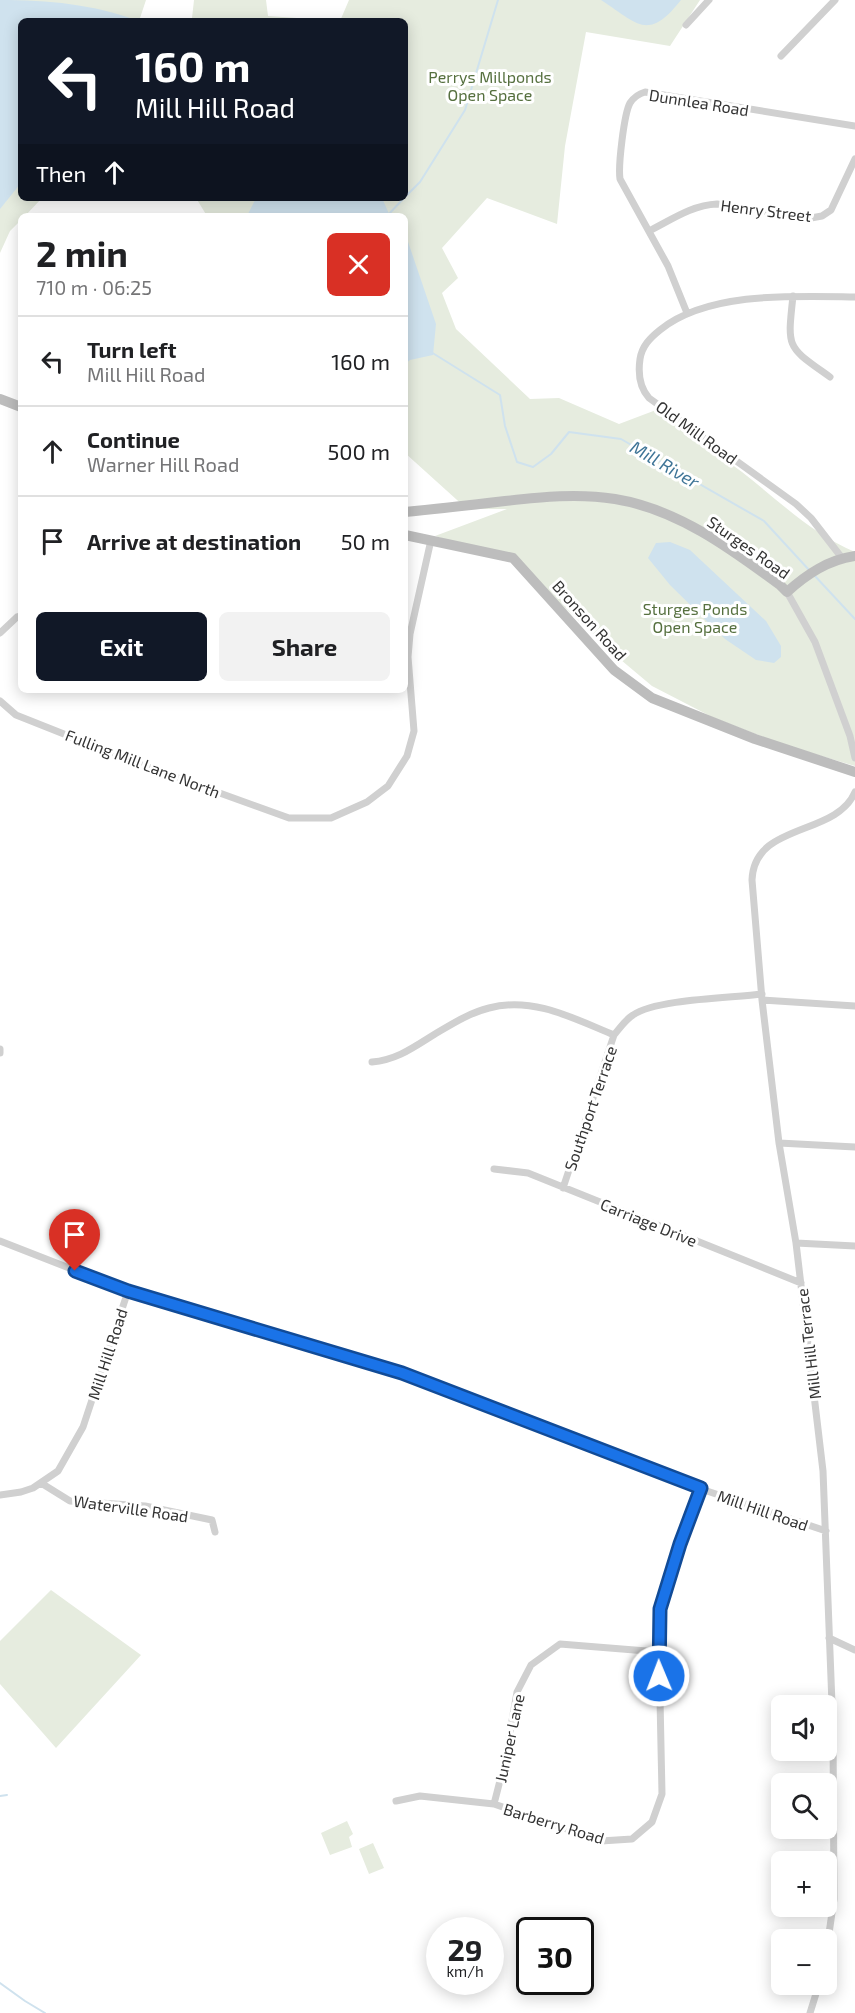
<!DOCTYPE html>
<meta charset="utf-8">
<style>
body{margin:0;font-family:"Exo 2",sans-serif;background:#f2f2f2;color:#202124;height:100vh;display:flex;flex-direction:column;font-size:22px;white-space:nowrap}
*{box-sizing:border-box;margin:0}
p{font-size:20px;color:#757577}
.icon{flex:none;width:33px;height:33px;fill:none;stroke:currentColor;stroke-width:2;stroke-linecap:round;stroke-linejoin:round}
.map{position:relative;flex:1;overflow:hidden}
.side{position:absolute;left:18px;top:213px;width:390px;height:480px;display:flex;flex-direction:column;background:#fff;border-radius:9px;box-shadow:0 3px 15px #0003}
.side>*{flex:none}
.banner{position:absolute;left:18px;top:18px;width:390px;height:183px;border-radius:9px;box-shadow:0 3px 15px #0003;background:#111827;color:#fff;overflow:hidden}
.tools{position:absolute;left:771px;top:1695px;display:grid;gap:12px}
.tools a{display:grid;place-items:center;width:66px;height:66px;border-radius:9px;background:#fff;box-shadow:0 3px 15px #0003;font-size:30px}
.speed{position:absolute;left:426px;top:1917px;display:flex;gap:12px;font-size:30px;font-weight:700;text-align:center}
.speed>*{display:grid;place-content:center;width:78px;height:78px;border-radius:50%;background:#fff;box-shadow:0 3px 15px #0003;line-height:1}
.speed small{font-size:15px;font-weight:400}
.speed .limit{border:3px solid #111;border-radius:9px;background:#fff;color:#111}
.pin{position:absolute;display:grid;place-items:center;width:51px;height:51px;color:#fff;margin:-62px -26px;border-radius:50% 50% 50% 0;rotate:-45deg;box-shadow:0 0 6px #0007}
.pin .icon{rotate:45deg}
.me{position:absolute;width:66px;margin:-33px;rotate:359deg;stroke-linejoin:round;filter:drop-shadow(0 0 4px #0008)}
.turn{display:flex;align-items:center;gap:21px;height:126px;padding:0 18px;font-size:27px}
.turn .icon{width:78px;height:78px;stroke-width:2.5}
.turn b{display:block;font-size:42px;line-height:51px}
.then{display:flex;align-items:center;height:57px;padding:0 18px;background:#0003;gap:12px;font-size:22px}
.round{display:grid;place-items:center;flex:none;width:63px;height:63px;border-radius:9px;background:#f2f2f2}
.headline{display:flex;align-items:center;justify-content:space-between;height:102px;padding:0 18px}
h1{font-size:36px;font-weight:700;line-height:45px}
.cta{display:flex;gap:12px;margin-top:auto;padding:12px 18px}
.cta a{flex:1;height:69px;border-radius:9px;background:#111827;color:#fff;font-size:24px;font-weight:700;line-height:69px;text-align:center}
.cta a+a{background:#f2f2f2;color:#202124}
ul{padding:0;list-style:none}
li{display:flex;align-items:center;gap:18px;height:90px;padding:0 18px;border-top:2px solid #e0e0e0}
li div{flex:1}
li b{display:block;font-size:22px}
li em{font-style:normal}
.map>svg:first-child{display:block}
.green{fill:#e6ecdf}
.water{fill:#cfe2ee}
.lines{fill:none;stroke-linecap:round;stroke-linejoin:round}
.stream{stroke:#cfe2ee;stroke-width:2}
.minor{stroke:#d0d0d0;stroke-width:7}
.secondary{stroke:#bdbdbd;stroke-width:10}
.route-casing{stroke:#114b97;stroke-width:15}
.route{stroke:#1a73e8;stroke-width:10}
.labels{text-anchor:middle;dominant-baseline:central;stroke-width:6;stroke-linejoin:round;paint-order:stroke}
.park-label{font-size:16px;fill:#56703f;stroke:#fff}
.street-label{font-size:16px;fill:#333;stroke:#fff}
.water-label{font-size:18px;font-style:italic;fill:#3f7597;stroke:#fff}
</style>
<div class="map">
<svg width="855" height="2013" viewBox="0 0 855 2013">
<rect width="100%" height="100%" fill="#fff"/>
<path class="green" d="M0 0H146L139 21H21V198H42L25 216H21V220L10 231 0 253Z
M194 0H266L268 16 297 18 314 21H185L192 18Z
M349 0H700L670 46 586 32 565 146 557 224 487 198 442 248 458 278 442 293 456 329 530 399 559 398 619 424 656 410C684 431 714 451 742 472 778 500 812 534 855 552V766L781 744 712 717 652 686 621 660 512 559 435 536 507 509H467L405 453V216H207L196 198H405V21H340Z
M51 1590 141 1655 56 1748 0 1684V1641Z
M347 1821 353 1834 349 1837 352 1847 330 1855 321 1833Z
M373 1843 384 1868 369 1874 359 1849Z"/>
<path class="water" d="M0 0C49 0 92 4 139 21H21V183L0 209Z
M601 0H681C648 42 638 24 601 0Z
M256 198H382L390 216H247Z
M405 233 436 324 433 355 410 360 405 364Z
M670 542 690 550 766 621 781 646V657L774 663 756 660 725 639 670 585 648 558 656 543Z"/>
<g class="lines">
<path class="stream" d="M405 197 420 182 465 110 498 0
M387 216 404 198
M431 352 500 395 505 426 517 462 533 467 551 454 569 432 621 439 764 521 810 571
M814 575 855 619
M0 1796 7 1795
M0 1983 25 2001 45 2013"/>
<path class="minor" d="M686 25 709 0
M781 56 835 0
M649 231C671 220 692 205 717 204L811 218 822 216 831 210 855 159
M793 296C787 350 787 346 830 377
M687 313 668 266 620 179C618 166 624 114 630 103 634 97 638 94 645 92L855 126
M842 558 811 518 796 504 649 398C640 388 638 373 640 359 642 346 650 338 660 330 708 291 797 296 855 297
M787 592 815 642 850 736 855 758
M0 633 17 617 21 616
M0 701 16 715 142 765 289 818H331L367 802 388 786 407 756 414 731 408 657 410 634 431 540
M762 1000 855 1006
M0 1049V1053
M372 1062C397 1060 414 1047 435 1034 452 1024 469 1013 489 1008 533 996 575 1019 614 1035
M779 1143 855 1147
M494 1169 528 1173 801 1283
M563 1188 614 1035C620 1028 625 1020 633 1015 656 999 731 998 762 994
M0 1241 128 1291 402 1373 701 1489 826 1531
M796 1243 855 1246
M41 1483 70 1501 145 1506 212 1520 215 1532
M0 1495 21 1492 33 1488 58 1471 83 1427 128 1291
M829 1638 855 1650
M396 1801 420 1796 494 1804 601 1841 632 1839 652 1822 662 1794 659 1652 660 1609 680 1544 701 1489
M494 1804 505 1761 517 1692 531 1665 560 1644 659 1652
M826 1954 834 1899 833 1730 823 1471 796 1243 779 1143 762 1000 752 880C754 822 836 837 855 792
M810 2013 819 1984"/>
<path class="secondary" d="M0 399 21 407
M405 512C438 509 472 505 505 501 541 497 578 493 615 499 677 509 730 548 780 585L787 592C807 574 828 560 855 556
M405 535 513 558 614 670 652 698 755 739 855 772"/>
</g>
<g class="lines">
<defs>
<path id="route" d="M75 1271 128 1291 402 1373 701 1488 680 1544 660 1609 659 1676"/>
</defs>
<use href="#route" class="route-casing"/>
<use href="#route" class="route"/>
</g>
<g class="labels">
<g class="park-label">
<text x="490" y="76">Perrys Millponds<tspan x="490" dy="18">Open Space</tspan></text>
<text x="695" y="608">Sturges Ponds<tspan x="695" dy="18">Open Space</tspan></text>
</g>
<g class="street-label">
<text transform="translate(699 102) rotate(9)">Dunnlea Road</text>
<text transform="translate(766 210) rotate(7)">Henry Street</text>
<text transform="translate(697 432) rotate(36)">Old Mill Road</text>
<text transform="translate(749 547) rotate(35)">Sturges Road</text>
<text transform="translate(590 620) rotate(48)">Bronson Road</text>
<text transform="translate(143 763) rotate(21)">Fulling Mill Lane North</text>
<text transform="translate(590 1108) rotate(-71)">Southport Terrace</text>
<text transform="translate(649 1222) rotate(22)">Carriage Drive</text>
<text transform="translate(808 1344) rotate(-97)">Mill Hill Terrace</text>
<text transform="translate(107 1354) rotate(-72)">Mill Hill Road</text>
<text transform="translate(131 1508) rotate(8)">Waterville Road</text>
<text transform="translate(763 1510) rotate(19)">Mill Hill Road</text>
<text transform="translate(509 1738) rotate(-78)">Juniper Lane</text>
<text transform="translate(554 1823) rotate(17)">Barberry Road</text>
</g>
<g class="water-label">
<text transform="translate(665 464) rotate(30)">Mill River</text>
</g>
</g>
</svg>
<div class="tools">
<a><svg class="icon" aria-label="sound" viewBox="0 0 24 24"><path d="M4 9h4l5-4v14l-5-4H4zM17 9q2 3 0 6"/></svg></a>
<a><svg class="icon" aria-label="search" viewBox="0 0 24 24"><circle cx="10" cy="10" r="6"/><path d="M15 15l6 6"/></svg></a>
<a>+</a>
<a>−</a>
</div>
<div class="speed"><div>29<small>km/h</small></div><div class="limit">30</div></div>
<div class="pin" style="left:75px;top:1271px;background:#d93025"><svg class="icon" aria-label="arrive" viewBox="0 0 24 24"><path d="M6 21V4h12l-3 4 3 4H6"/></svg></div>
<svg class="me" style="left:659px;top:1676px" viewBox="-20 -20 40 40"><circle r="17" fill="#1a73e8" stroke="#fff" stroke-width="3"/><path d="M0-11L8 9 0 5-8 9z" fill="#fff"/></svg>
<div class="banner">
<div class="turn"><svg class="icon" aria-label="left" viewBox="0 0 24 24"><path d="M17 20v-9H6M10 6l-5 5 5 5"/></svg><div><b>160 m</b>Mill Hill Road</div></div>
<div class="then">Then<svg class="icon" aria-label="ahead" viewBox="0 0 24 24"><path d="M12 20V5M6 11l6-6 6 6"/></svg></div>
</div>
<section class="side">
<div class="headline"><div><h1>2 min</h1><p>710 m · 06:25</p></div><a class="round" style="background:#d93025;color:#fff"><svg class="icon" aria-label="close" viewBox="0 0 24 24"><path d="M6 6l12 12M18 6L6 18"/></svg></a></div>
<ul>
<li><svg class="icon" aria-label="left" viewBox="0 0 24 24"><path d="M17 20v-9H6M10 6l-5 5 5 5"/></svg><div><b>Turn left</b><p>Mill Hill Road</p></div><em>160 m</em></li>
<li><svg class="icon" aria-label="ahead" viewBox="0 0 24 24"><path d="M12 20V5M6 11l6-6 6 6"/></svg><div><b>Continue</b><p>Warner Hill Road</p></div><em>500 m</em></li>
<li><svg class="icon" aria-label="arrive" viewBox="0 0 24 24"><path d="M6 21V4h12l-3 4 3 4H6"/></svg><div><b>Arrive at destination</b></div><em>50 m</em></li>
</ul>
<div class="cta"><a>Exit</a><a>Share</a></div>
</section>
</div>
